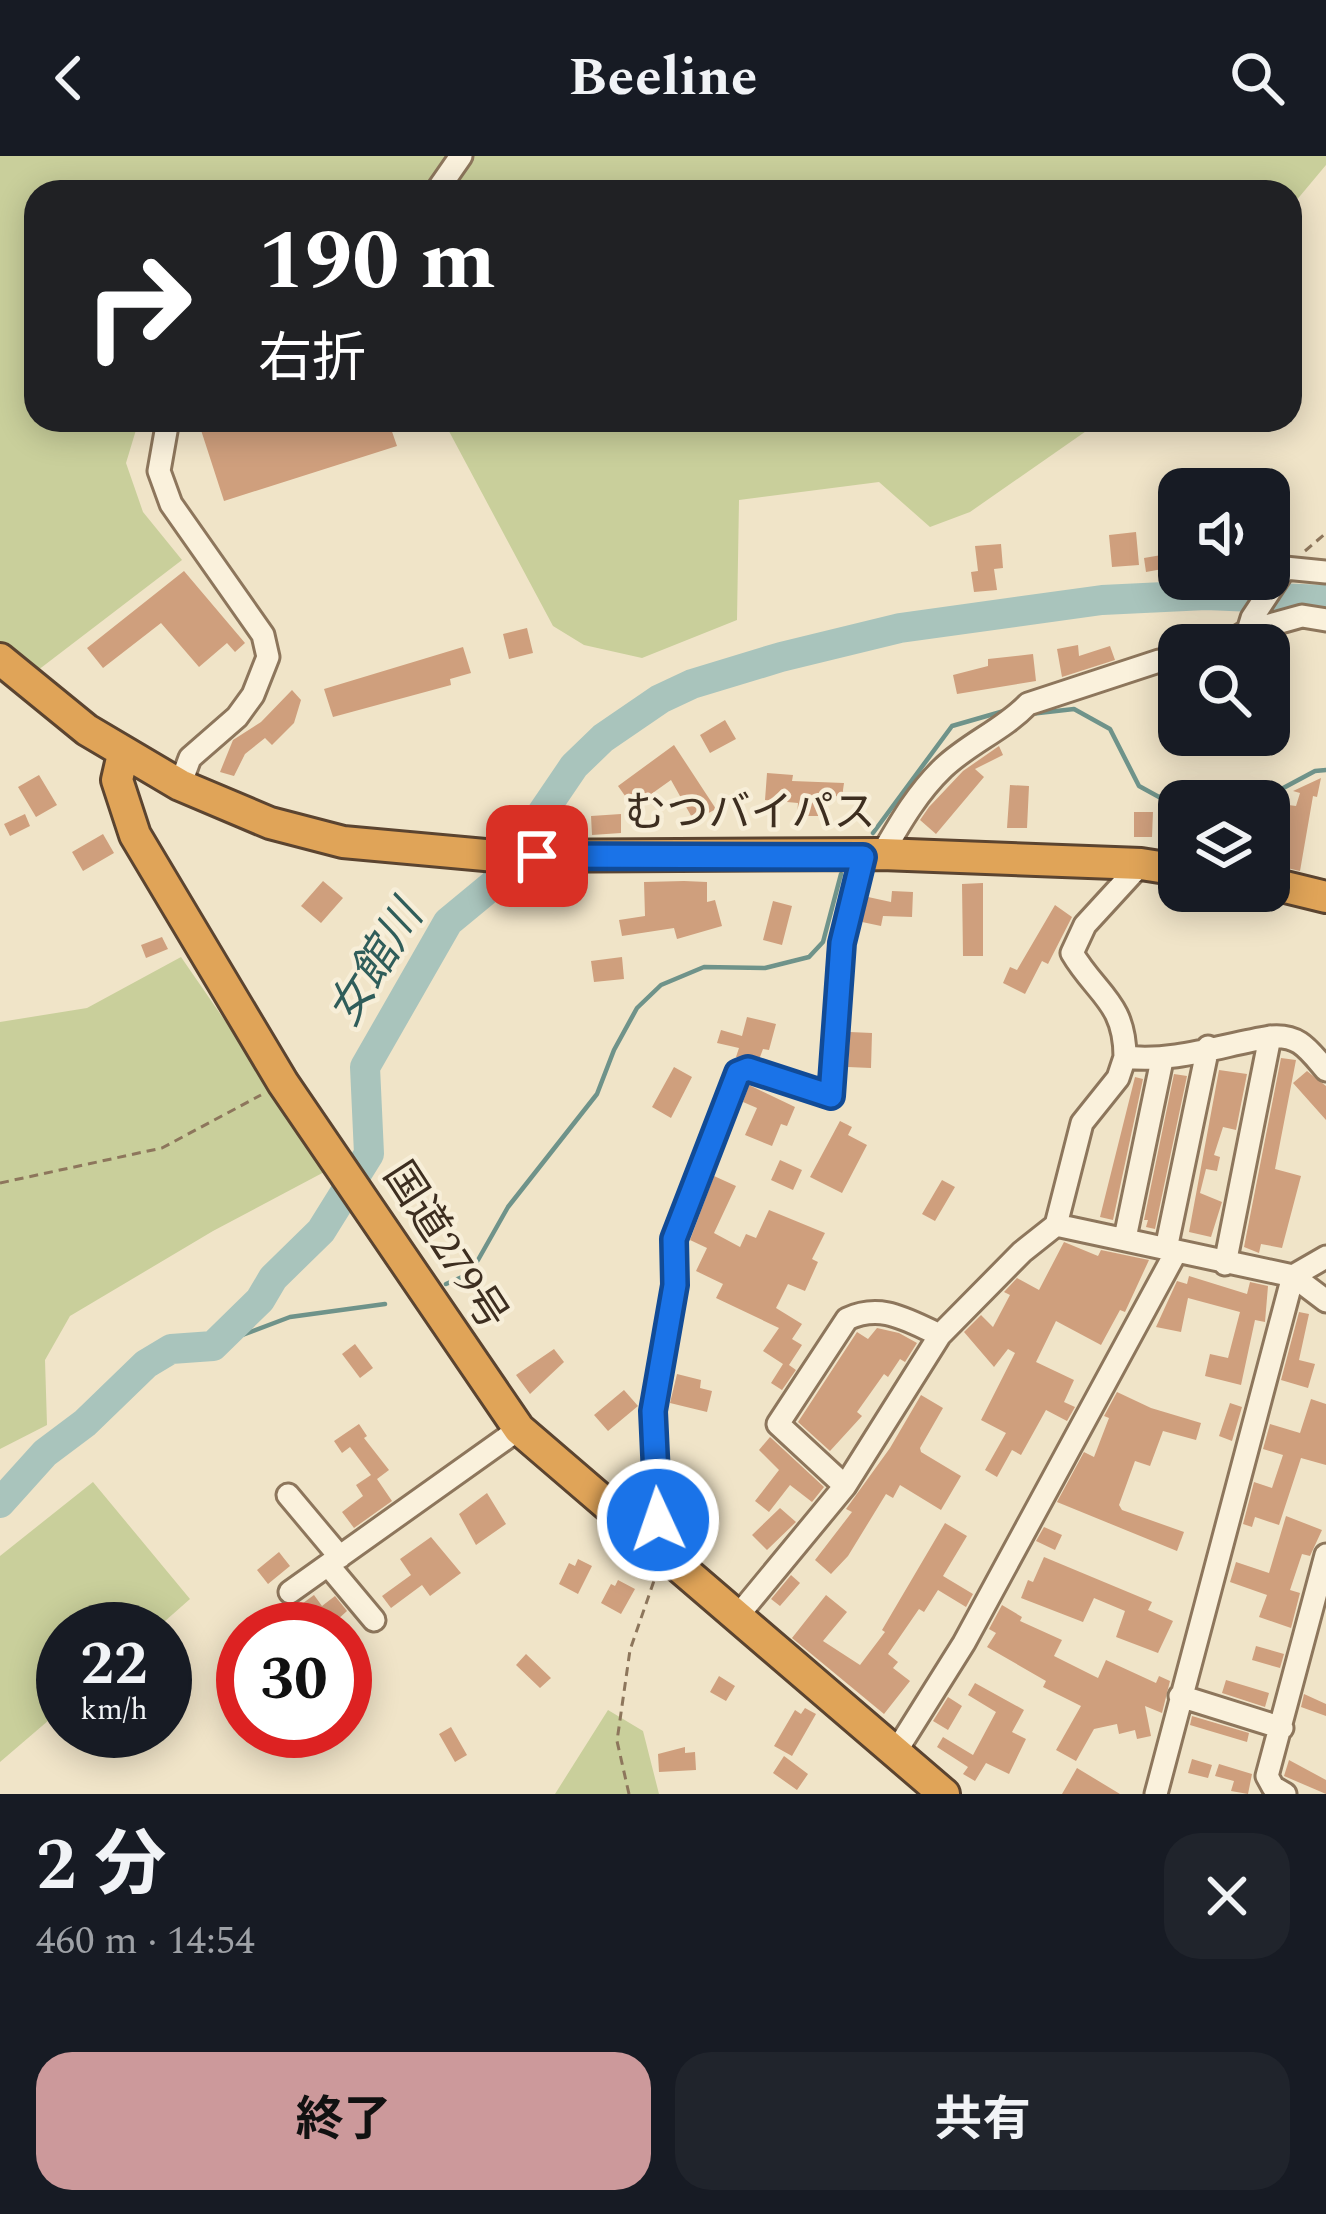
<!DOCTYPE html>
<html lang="ja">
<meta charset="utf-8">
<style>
body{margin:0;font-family:Spectral,"Noto Sans JP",serif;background:#20242c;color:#f1f3f6;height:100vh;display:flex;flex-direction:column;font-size:45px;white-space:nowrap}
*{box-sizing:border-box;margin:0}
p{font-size:39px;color:#9ea1a6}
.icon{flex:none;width:66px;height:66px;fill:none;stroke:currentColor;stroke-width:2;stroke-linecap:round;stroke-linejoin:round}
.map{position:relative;height:1638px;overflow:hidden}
.drawer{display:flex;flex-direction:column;background:#171b24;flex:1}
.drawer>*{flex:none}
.banner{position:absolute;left:24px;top:24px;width:1278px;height:252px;border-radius:36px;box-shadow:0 6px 30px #0003;background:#202124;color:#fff;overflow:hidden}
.tools{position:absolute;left:1158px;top:312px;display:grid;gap:24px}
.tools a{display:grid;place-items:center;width:132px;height:132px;border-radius:24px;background:#171b24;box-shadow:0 6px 30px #0003;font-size:60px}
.speed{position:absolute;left:36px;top:1446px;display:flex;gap:24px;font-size:60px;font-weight:700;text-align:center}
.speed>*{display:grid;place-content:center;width:156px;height:156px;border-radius:50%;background:#171b24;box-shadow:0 6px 30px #0003;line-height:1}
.speed small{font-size:30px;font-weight:400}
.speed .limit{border:18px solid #d22;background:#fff;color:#111}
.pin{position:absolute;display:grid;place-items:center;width:102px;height:102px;color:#fff;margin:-51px;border-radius:24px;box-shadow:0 6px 18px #0006}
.me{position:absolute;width:132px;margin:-66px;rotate:357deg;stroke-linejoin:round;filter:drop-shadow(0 0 9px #0008)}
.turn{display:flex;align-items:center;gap:42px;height:252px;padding:0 36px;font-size:54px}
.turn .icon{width:156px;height:156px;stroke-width:2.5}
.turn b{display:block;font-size:84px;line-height:102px}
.round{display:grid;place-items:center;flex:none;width:126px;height:126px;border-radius:36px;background:#20242c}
.head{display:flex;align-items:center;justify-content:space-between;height:204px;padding:0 36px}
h1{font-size:72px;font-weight:700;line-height:90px}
.button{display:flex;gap:24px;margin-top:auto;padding:24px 36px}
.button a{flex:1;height:138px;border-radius:36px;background:#cc999b;color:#111;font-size:48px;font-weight:700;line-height:138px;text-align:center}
.button a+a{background:#20242c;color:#f1f3f6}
header{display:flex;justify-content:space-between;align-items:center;height:156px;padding:0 36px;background:#171b24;font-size:54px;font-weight:700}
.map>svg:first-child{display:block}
.green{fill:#c9cf9b}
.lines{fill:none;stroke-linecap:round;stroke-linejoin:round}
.stream{stroke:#6f938a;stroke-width:4.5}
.river{stroke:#a9c4bc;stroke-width:30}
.building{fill:#cf9f7d}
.minor-casing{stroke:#8d765c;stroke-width:27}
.highway-casing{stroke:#5b4430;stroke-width:36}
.path{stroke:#8d765c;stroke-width:3;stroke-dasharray:9 6;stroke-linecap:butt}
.minor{stroke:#faf1dc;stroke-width:21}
.highway{stroke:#e0a458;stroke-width:30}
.route-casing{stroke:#114b97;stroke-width:30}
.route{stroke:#1a73e8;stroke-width:21}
.labels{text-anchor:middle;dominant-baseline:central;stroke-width:9;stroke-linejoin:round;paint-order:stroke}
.street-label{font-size:42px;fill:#3d2e20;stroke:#f7eed8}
.water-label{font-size:45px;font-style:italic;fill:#2f5d5a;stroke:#f7eed8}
</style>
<header><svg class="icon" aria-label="back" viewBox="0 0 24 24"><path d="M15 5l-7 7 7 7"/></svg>Beeline<svg class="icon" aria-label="search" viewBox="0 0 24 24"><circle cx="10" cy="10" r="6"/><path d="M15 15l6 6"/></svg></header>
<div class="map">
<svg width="1326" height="1638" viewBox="0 0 1326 1638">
<rect width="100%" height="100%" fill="#f0e4c8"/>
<path class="green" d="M0 0H1326V9L1290 52V36H36V264H139L126 307 143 356 182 404 29 521 0 496Z
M443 264H1102L970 356 930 371 879 326 739 344 737 464 642 502 584 489 553 470Z
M181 801 328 1014 213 1075 70 1160 45 1204 47 1269 0 1293V866L87 852Z
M93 1326 190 1443 156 1473H63V1552L0 1606V1400Z
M608 1554 643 1575 659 1638H555Z"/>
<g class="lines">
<path class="stream" d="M1030 558 1074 553 1110 573 1139 630 1159 641C1189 627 1208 621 1234 645
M1259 645 1315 615 1326 614
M873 677 952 570 1004 555
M446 1128 462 1121 478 1104 508 1051 597 938 614 894 637 852 661 829 704 811 765 812 809 801 823 786 841 718
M213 1190 290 1161 385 1148"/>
<path class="river" d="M0 1347 45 1297 85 1267 146 1208 171 1193 213 1190 260 1144 273 1122 321 1075 369 998 365 911 448 766 494 728 574 610 603 582 660 543 692 528 781 501 900 472 1102 444 1206 439 1326 444"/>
</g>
<path class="building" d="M220 264H388L397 290 224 345 200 271Z
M1136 376 1139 409 1112 411 1109 379Z
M1001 388 1003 412 994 413 997 434 974 436 971 416 978 415 975 390Z
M1179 396V410L1146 416 1144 402Z
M184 415 245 487 235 496 227 487 199 511 161 467 103 512 87 492Z
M527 472 533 497 509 503 503 478Z
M1078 489 1079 500 1110 490 1115 504 1062 521 1057 493Z
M463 491 471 517 450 523 451 529 333 561 324 533Z
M1033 498 1036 525 957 538 953 519 988 510V503Z
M292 534 301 544 294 567 272 589 265 582 245 598 234 620 220 616 233 584 261 566Z
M725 564 736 583 710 597 700 579Z
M674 589 716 653 694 665 671 624 633 651 618 630Z
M999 590 1003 599 975 613 984 621 936 678 920 664 929 651 963 615Z
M767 617 793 619 792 625 844 627 842 641 820 638V660H797L798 647 765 644Z
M39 619 57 649 36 661 18 631Z
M1321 622 1317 641 1313 640 1300 715 1269 708V681L1276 682 1281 648 1296 650 1300 637 1293 635Z
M1010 629 1029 630 1027 672H1007Z
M1134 656H1153L1152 681H1134Z
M25 658 30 670 10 680 4 668Z
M621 658V677L592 679 591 660Z
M103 678 114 697 83 715 72 696Z
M323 725 343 742 321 767 301 750Z
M684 725 707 726V746L715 744 722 770 677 783 674 772 622 780 619 764 645 760 644 726Z
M983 727V800H963L962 728Z
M892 735 913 736 912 761 883 760 881 770 862 766 868 741 891 746Z
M773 745 792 750 782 789 763 784Z
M1055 749 1072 761 1048 808 1042 805 1025 838 1003 827 1010 811 1017 814Z
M162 781 168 793 146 802 141 789Z
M622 801 624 823 594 826 591 805Z
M747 861 776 868 769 894 763 893 760 901H736L739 892 717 887 721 874 742 880Z
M850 876 872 877 871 912 848 911Z
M1281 902 1296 904 1275 1013 1301 1020 1282 1092 1261 1088 1259 1097 1244 1091Z
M674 911 692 921 671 962 652 951Z
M1219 914 1247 918 1236 974 1223 971 1214 999 1220 1001 1217 1015 1206 1013 1200 1037 1222 1046 1211 1081 1189 1076Z
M1307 915 1326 930V964L1293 927Z
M1174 918 1187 920 1155 1073 1146 1071 1148 1064H1144Z
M1135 921 1143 923 1113 1064 1100 1061Z
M749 929 795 951 787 970 781 968 772 990 745 979 757 952 743 946Z
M840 965 852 971 848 979 867 989 842 1037 810 1021Z
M780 1004 802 1014 793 1034 771 1024Z
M714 1020 736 1030 714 1077 740 1091 746 1078 756 1082 769 1054 825 1077 812 1103 818 1106 805 1135 788 1128 776 1152 802 1168 792 1183 802 1189 789 1209 796 1214 782 1234 771 1227 783 1208 763 1195 779 1172 716 1142 723 1128 696 1115 707 1092 690 1084Z
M942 1024 955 1031 935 1065 922 1058Z
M1064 1086 1098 1100 1101 1094 1149 1104 1125 1156 1120 1154 1101 1189 1056 1165 1036 1206 1074 1224 1064 1246 1075 1251 1067 1265 1046 1254 1021 1299 1012 1294 997 1321 985 1314 1006 1277 981 1264 1015 1197 1008 1193 994 1211 964 1176 981 1159 993 1171 1010 1139 1004 1136 1017 1122 1039 1134Z
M1189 1120 1247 1138 1250 1126 1268 1130 1265 1166 1255 1164 1241 1229 1205 1220 1210 1198 1228 1202 1240 1156 1188 1142 1181 1176 1156 1171 1177 1125 1187 1128Z
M1299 1156 1309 1158 1299 1204 1315 1208 1308 1232 1281 1224Z
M877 1172 899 1177 917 1187 905 1206 900 1203 888 1221 884 1218 857 1256 862 1260 830 1295 798 1266 857 1176 868 1183Z
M355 1188 373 1212 360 1222 342 1198Z
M554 1193 564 1206 530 1238 516 1219Z
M677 1218 701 1224 700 1232 712 1235 707 1256 670 1247Z
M624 1234 638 1250 608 1275 594 1259Z
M1117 1236 1151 1252 1201 1267 1196 1284 1163 1275 1150 1310 1135 1305 1119 1349 1122 1354 1184 1376 1177 1395 1057 1346 1084 1296 1094 1301 1109 1262 1104 1260Z
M921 1239 943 1252 920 1292 921 1296 961 1320 941 1354 900 1329 893 1342 886 1338 848 1400 831 1418 815 1404 852 1356 846 1353 890 1292Z
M1311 1243 1326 1248V1309L1301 1302 1279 1369 1255 1361 1252 1371 1243 1368 1254 1326 1272 1332 1283 1299 1263 1293 1270 1268 1300 1277Z
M1230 1247 1242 1251 1232 1285 1219 1280Z
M359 1268 367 1280 364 1282 389 1314 377 1323 392 1345 354 1372 342 1356 363 1340 356 1329 371 1319 350 1291 342 1297 334 1285Z
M770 1281 824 1331 812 1346 790 1329 769 1356 755 1345 779 1314 759 1294Z
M487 1337 506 1368 476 1389 459 1358Z
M780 1352 796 1366 767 1394 752 1379Z
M1286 1360 1322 1374 1310 1400 1302 1398 1290 1434 1300 1437 1291 1472 1259 1461 1267 1439 1230 1426 1236 1406 1269 1417Z
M945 1367 967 1380 943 1420 973 1438 966 1451 938 1434 924 1456 919 1453 888 1498 898 1506 893 1512 910 1525 884 1558 792 1482 826 1439 847 1456 823 1485 860 1509 885 1476 882 1474Z
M1044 1371 1062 1379 1055 1394 1036 1385Z
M431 1381 461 1417 430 1440 422 1429 391 1452 382 1440 411 1419 400 1403Z
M279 1396 290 1410 268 1428 257 1414Z
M1044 1401 1152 1446 1148 1454 1173 1465 1158 1497 1116 1481 1125 1455 1094 1442 1083 1466 1021 1442 1028 1424 1033 1426Z
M578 1403 592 1410 578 1438 559 1428 569 1407 575 1410Z
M791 1419 800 1427 780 1450 771 1443Z
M618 1424 635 1433 621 1458 601 1447 611 1428 615 1430Z
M314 1439 322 1450 335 1440 347 1455 337 1464 344 1473H311L295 1453Z
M1002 1449 1022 1461 1020 1465 1062 1484 1054 1500 1098 1522 1106 1504 1156 1527 1159 1520 1170 1525 1162 1557 1145 1550 1151 1580 1137 1583 1135 1574 1119 1578 1117 1568 1094 1573 1076 1605 1056 1594 1081 1550 1043 1531 1046 1525 987 1491 996 1477 989 1473Z
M281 1450 290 1460 272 1473 264 1465Z
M1256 1490 1284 1498 1280 1512 1252 1504Z
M526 1498 551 1522 540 1532 516 1509Z
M719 1520 735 1530 726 1545 710 1536Z
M1226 1524 1269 1537 1265 1551 1222 1537Z
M975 1527 1024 1554 1012 1576 1026 1583 1009 1618 986 1607 975 1625 963 1618 968 1611 937 1591 943 1581 973 1599 996 1556 968 1539Z
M1304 1538 1326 1548V1560L1301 1551Z
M948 1541 962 1550 948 1574 933 1565Z
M805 1552 816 1558 792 1600 774 1590 795 1554 801 1558Z
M1192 1560 1249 1577 1247 1586 1190 1569Z
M451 1571 467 1599 455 1606 439 1578Z
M685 1591V1597L695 1596 696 1614 659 1616 658 1598Z
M784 1600 808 1618 797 1634 773 1617Z
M1192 1603 1212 1609 1208 1622 1188 1617Z
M1289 1604 1326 1624V1638L1284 1620Z
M1219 1608 1252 1618 1248 1638 1231 1635 1234 1625 1215 1620Z
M1077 1612 1120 1638H1062Z"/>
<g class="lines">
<defs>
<path id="minor" d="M436 36 461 0
M168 264 159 315 171 348 263 479 268 501 253 539 237 561 190 602 180 629
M1248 475 1302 460 1326 464
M1224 489 1248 475 1252 462 1285 412 1326 416
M882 698C900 667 917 637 943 612 969 587 1003 574 1028 548L1159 505 1179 504
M1141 708 1085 769 1072 797C1096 838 1125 846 1125 901 1173 907 1222 889 1270 881L1225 1108
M1270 881C1299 878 1308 893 1326 914
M1056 1069 1293 1120 1326 1145
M1125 1082 1162 904
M1166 1093 1208 891
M845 1330 778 1268 847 1163C882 1147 906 1164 940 1179
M288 1339 340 1401
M642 1379 658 1363 653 1255 675 1128 674 1083 738 917 748 913 831 940 841 787 863 701
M328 1409 374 1464
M290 1436 519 1273
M736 1462 845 1330 940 1179 1022 1096 1056 1069 1082 967 1118 922 1125 901
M1180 1540 1282 1572
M895 1597 964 1487 1176 1096
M1156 1638 1293 1120 1326 1101
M1285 1638 1273 1631 1267 1620 1326 1399"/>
<path id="highway" d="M0 503 87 574 180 629 270 667 343 686 496 700 882 698 1141 708 1179 714
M123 598 117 624 135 679 283 927 519 1273 944 1638
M1269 727 1326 741"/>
</defs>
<use href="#minor" class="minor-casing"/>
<use href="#highway" class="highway-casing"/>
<path class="path" d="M1305 395 1326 377
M0 1027 162 992 261 939
M629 1638 617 1585 630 1494 656 1419"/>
<use href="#minor" class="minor"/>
<use href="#highway" class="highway"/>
</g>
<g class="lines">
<defs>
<path id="route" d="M537 700 863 701 842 787 831 940 748 913 738 917 674 1083 675 1129 653 1255 658 1364"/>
</defs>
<use href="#route" class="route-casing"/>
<use href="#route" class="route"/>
</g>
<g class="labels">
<g class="street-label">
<text x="750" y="657">むつバイパス</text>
<text transform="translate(445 1090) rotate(57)">国道279号</text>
</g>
<g class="water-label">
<text transform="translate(376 808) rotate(-58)">女館川</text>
</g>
</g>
</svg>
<div class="tools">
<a><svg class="icon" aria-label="sound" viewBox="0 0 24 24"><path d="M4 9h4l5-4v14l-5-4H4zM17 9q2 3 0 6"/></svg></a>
<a><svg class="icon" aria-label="search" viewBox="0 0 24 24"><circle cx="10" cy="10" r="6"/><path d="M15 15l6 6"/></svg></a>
<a><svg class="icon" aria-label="layers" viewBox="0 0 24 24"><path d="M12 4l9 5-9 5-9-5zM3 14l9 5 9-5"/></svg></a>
</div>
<div class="speed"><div>22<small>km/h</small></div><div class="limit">30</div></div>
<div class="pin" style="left:537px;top:700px;background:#d93025"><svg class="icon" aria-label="arrive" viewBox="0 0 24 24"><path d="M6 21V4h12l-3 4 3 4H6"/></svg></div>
<svg class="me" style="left:658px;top:1364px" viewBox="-20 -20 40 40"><circle r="17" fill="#1a73e8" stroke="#fff" stroke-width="3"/><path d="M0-11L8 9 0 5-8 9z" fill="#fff"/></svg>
<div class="banner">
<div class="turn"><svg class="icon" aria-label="right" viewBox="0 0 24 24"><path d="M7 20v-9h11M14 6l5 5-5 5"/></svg><div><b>190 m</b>右折</div></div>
</div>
</div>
<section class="drawer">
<div class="head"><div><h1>2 分</h1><p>460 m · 14:54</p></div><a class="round"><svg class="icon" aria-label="close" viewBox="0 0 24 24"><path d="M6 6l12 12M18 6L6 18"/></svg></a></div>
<div class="button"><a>終了</a><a>共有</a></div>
</section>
